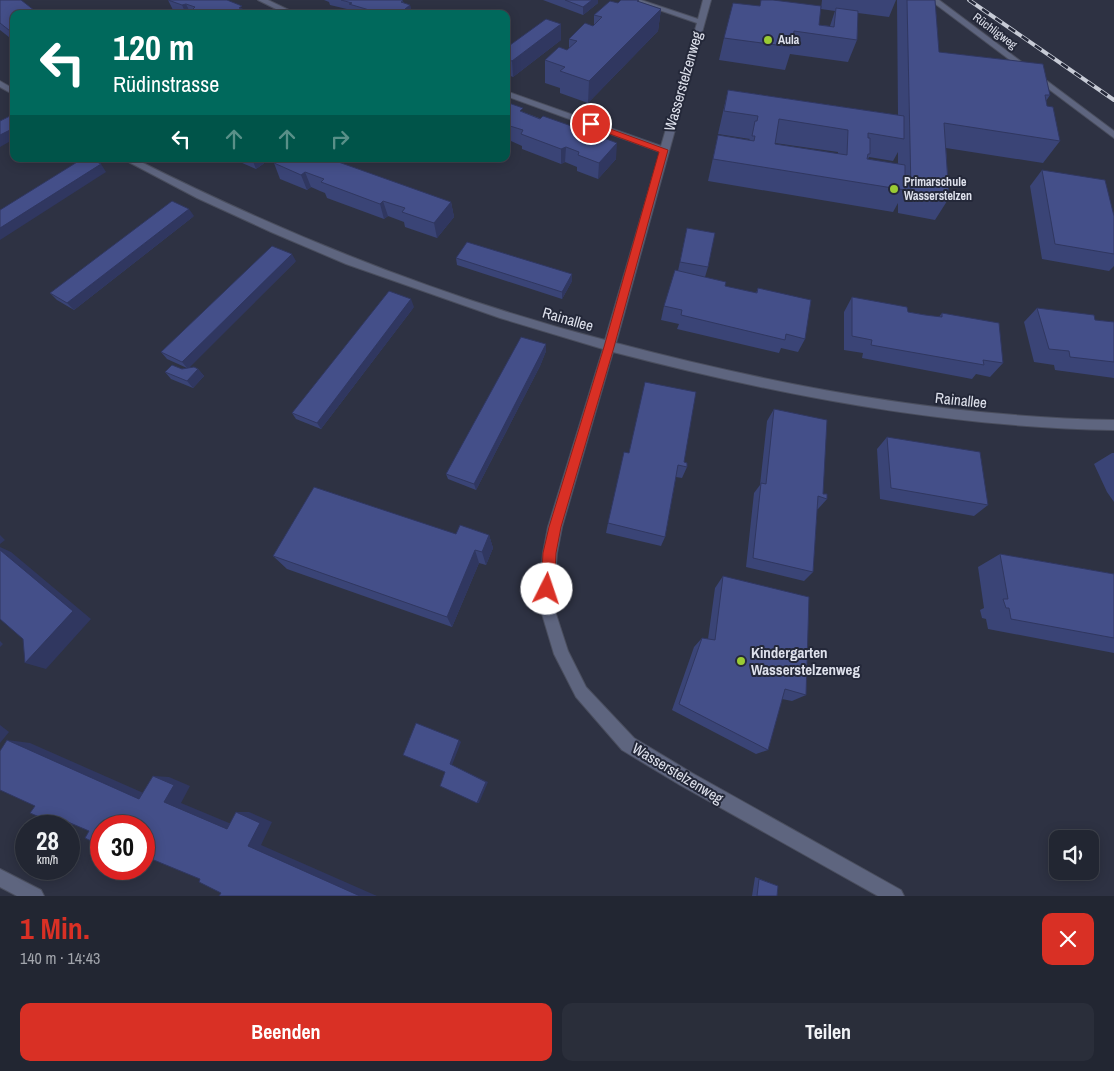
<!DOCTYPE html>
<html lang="de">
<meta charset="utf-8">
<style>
body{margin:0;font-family:"Archivo Narrow",sans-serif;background:#2a2e3a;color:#f1f3f6;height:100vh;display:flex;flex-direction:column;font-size:19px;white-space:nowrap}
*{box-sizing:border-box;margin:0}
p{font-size:16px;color:#a2a5ac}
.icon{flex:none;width:28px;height:28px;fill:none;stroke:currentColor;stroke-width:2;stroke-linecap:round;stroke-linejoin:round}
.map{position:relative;height:896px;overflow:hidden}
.panel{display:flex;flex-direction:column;background:#222632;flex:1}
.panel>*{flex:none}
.banner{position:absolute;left:10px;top:10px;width:500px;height:152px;border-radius:10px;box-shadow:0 2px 12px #0003,0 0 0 1px #3f434d;background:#00695c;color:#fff;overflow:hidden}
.buttons{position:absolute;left:1049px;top:830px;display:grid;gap:10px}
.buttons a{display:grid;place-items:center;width:50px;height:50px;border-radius:10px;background:#222632;box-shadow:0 2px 12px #0003,0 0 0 1px #3f434d;font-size:25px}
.speed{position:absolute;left:15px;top:815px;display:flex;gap:10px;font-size:25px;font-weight:700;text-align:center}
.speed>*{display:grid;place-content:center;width:65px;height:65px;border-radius:50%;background:#222632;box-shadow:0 2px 12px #0003,0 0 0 1px #3f434d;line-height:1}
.speed small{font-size:12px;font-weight:400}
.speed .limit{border:8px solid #d22;background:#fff;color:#111}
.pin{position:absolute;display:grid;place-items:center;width:42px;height:42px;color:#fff;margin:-21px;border:2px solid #fff;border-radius:50%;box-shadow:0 1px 5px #0007}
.me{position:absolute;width:55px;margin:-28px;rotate:4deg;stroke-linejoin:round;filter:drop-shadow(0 0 4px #0008)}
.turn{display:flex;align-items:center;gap:18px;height:105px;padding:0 20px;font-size:22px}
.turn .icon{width:65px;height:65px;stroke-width:2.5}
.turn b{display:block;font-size:35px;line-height:42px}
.lanes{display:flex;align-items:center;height:48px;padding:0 20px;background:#0003;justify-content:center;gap:25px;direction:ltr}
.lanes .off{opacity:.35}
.round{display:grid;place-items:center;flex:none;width:52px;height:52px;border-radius:10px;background:#2a2e3a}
.summary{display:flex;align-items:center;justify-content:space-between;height:85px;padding:0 20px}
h1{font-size:30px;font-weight:800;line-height:38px;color:#d93025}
.primary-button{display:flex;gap:10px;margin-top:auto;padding:10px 20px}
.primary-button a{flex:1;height:58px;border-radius:10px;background:#d93025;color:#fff;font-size:20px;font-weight:800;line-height:58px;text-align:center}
.primary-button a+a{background:#2a2e3a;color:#f1f3f6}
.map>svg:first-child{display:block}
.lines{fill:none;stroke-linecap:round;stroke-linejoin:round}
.minor-casing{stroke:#4a4e5e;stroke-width:2}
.minor{fill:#5e657f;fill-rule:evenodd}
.rail-casing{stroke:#c7cbd6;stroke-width:4}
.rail{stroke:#242839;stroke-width:2.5;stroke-dasharray:8;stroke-linecap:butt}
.wall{fill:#3a4476;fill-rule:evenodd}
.shaded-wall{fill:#303760}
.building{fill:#444f89;stroke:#303760;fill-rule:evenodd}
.route{fill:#d93025;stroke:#8d1f18}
.poi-dot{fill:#9acb34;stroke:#242839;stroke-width:2}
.labels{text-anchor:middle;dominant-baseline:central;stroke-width:4;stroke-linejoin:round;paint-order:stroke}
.far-street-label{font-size:12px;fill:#dee1ec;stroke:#242839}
.far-poi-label{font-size:12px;font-weight:bold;fill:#dee1ec;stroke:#242839;text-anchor:start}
.street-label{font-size:15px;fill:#dee1ec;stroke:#242839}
.poi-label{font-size:15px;font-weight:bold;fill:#dee1ec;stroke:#242839;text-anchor:start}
</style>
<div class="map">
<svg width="1114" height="896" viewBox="0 0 1114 896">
<rect width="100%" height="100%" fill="#2e3243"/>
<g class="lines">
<defs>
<path id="minor" d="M258 0H268L297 14H286Z
M630 0H641L698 19 703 0H711L616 343C779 386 945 417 1114 420V430C944 427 778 395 613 352L562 527 557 553 554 589 556 614 568 651 586 687 634 738 692 773 901 890 904 896H878L680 785 622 750 576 697 554 654 542 614 540 589 543 553 548 527 603 349 500 318 346 264 271 232 197 198 123 159H135C286 235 442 298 605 340L660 152 506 96V91L661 146 697 23Z
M930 0H939L1114 131V138Z
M0 81 14 89V95L0 87Z
M0 869 41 890 44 896H17L0 887Z"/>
</defs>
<use href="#minor" class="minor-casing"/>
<use href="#minor" class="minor"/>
<defs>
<path id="rail" d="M969 0 1114 100"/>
</defs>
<use href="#rail" class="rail-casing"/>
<use href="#rail" class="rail"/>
</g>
<path class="wall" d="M0 0 14 14V41L0 30Z
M168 0 243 9 254 13 264 14H175Z
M324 0H402L404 3 410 5 411 11 419 14H357L351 12V10L330 5 329 2Z
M543 0H598V3L583 15Z
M822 0H896L889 17 858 13 857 40 848 62 790 54 785 70 719 60 724 38 819 25 830 26 835 11 821 9Z
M897 0H935L939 52 1050 95 1046 101 1047 106 1060 141 1043 163 946 148 949 198 935 220 898 213V203L893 212 708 181 718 135 749 140 750 139 718 134 728 90 898 115ZM775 143 838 152V154L775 144ZM898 152V164L868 159 869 157 893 161Z
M640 2 661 9 658 31 588 103 560 93V88L545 83V60L567 50 569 48V39L594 25V15L618 3Z
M561 40 513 77 506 74V48Z
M506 102 523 112 577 132 616 159 598 179 577 171V167L565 162 561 164 522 149V146L511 141 506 143Z
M233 159H270L256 169Z
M274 163 451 202 454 217 437 238 405 227 404 222 388 216 384 219 327 198 325 193 320 191 311 187 307 190 280 179Z
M1042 170 1114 216V266L1109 271 1042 259 1030 186Z
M194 216 74 310 57 300 50 293Z
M687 228 708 267 705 277 725 286 756 293 758 288 805 339 798 352 781 348 779 353 677 329 679 324 661 320 664 306 678 271Z
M456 258 572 281 562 299 457 265Z
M296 261 188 368 198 369 204 376 193 388 171 379 165 372 187 368 167 359 161 352Z
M852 297 908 312 939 317 942 313 1003 363 990 377 976 374 972 379 862 358 863 353 844 350V312Z
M414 307 321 429 296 419 292 413Z
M1037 308 1095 320 1114 322V378L1055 370 1054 365 1034 362 1024 322Z
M546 344V351L540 366 476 490 448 479 446 474Z
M774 409 823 494 827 499 818 509H817L813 572 804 581 746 567 754 493 760 485 767 421Z
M887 437 988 505 974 516 880 499 877 449Z
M629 453 684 462 687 467 682 478 676 477 665 537 661 546 606 533 608 523Z
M1112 453H1114V502L1107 492 1094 464Z
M456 534 489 535 493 548 486 565 479 563 452 627 287 569 273 556Z
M1000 554 1114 574V653L988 629 986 619 982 618 980 610 984 608 978 567Z
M723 576 806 695 792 701 782 699 768 750 756 754 672 710 694 647 702 638 708 639 715 588Z
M755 877 778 886 777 896H752Z"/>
<path class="shaded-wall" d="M592 0H598V3L583 15V7Z
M186 4 191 14H186L182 5Z
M410 5 412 13 405 9Z
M661 9 658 31 588 103 589 81Z
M561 24V40L513 77 512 61Z
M510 126 511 141 507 143 506 128Z
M14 128V139L0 147V135Z
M617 143 616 159 598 179 599 163Z
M566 147 565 162 561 164V149Z
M252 159H270L256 169Z
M101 164 106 172 0 240V228Z
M305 172 311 187 307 190 301 175Z
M383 201 388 216 384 219 380 204Z
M451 202 454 217 437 238 434 223Z
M189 209 194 216 74 310 67 303Z
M292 254 296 261 188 369 182 362Z
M572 274V281L562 299V292Z
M411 299 414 307 321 429 317 423Z
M546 344V351L540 366 476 490 474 484Z
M198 369 204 376 193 388 187 381Z
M0 535 5 540 0 544Z
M489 535 493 548 486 565 482 552Z
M0 547 11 552 91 619 46 669 25 663 73 611 0 550Z
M475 550 479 563 452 627 447 617Z
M0 641 3 644 0 647Z
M0 725 9 732 0 743Z
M7 740 30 743 157 799H139Z
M459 740 461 742 452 765 488 782 479 803H477L450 764Z
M153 776 169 777 190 786 181 803 241 828 227 829 164 802Z
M236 812H249L272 822 261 845 377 896H360L248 846Z
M61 819 79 825H58Z"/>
<path class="building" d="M0 0H21L39 14H14V34L0 23Z
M168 0H227L242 6 239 8 254 13 257 11 264 14H205L193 9 195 7 186 4 182 5Z
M341 0H402L403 1 401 2 410 5 405 9 419 14H380L376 12 349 4 352 3Z
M565 0H592L583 7Z
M621 0H639L637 1 661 9 589 81 560 71 565 67 545 60 559 47 567 50 577 41 569 39 585 23 593 26 602 17 594 15 610 1 618 3Z
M761 0H773L821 6 819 25 834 27 836 8 858 11 857 40 794 31 792 47 724 38 733 3 760 6Z
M907 0H935L939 52 1043 64 1050 95H1045L1047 106 1053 107 1060 141 944 123 949 198 911 191Z
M426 11 434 14H422Z
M546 19 561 24 512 61 506 59V48Z
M728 90 904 116V139L868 133V138H870V154H868L867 159 905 165V190L713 159 718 135 754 141 755 136H752L755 121H757L758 116 724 111ZM779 119 848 130 847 155 775 144Z
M506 102 523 108 520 111 540 119 543 116 577 128 575 131 583 135 596 139 599 136 617 143 599 163 578 155 579 152 566 147 561 149 521 134 523 130 510 126 506 128Z
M14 114V128L0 135V121Z
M82 159H91L101 164 0 228V210Z
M279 159H330L451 202 434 223 402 212 405 208 383 201 380 204 321 182 324 179 305 172 301 175 274 163Z
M1042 170 1105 180 1114 216V254L1055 244Z
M172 201 189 209 67 303 50 293Z
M687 228 715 233 708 267 680 262Z
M467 242 572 274 562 292 456 258Z
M272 246 292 254 182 362 161 352Z
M675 270 726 282 725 286 757 293 758 288 811 300 805 339 786 334 785 340 681 315 682 310 664 306Z
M389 291 411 299 317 423 292 413Z
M852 297 907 307 908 312 925 315 942 317V313L999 323 1003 363 983 360 984 365 871 345 872 340 852 336Z
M1037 308 1094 315 1095 320 1114 322V362L1070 357 1069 351 1049 349Z
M521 337 546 344 474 484 446 474Z
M172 365 182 369 194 367 198 369 187 381 165 372Z
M645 382 696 392 684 462 687 463V467L678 465 665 537 608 523 624 452 629 453Z
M774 409 827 420 823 494H827V499L818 496 813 572 753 558 761 483 766 484Z
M887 437 980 452 988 505 891 488Z
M314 487 456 534 460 525 489 535 482 552 475 550 447 617 273 556Z
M0 550 73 611 25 663 23 639 0 619Z
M1000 554 1114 574V638L1011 619 1009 608H1006L1003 599H1008Z
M723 576 809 597 806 695 785 689 768 750 679 704 702 638 715 640Z
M416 723 459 740 450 764 486 782 477 803 440 786 445 772 403 755Z
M7 740 139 799 153 776 174 785 164 802 227 829 236 812 260 823 248 846 360 896H219L221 893 199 882 200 879 144 856V826H101V846L85 838 89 831 61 819 58 825 30 813 35 806 0 790V751Z
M759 879 778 886 777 896H757Z"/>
<path class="route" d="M588 123H594L668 150 614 347 561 527 556 553 554 589 552 593 547 595 543 593 541 589 543 553 549 527 604 347 659 152 588 126Z"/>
<g class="poi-dot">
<circle cx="768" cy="40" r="5"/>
<circle cx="894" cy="189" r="5"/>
<circle cx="741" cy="661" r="5"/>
</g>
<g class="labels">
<g class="far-street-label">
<text transform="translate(995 31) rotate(37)">Rüchligweg</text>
</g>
<g class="far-poi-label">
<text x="778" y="40">Aula</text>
<text x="904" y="182">Primarschule<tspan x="904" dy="14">Wasserstelzen</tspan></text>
</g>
<g class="street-label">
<text transform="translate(683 81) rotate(-74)">Wasserstelzenweg</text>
<text transform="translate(568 319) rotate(16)">Rainallee</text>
<text transform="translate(961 400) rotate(6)">Rainallee</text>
<text transform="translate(678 773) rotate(31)">Wasserstelzenweg</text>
</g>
<g class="poi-label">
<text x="751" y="652">Kindergarten<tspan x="751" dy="17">Wasserstelzenweg</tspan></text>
</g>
</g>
</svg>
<div class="buttons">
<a><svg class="icon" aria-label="sound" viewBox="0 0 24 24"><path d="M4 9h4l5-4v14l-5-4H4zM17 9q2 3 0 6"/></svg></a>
</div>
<div class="speed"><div>28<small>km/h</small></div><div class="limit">30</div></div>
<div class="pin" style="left:591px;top:124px;background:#d93025"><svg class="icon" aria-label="arrive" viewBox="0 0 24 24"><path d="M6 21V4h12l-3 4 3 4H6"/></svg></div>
<svg class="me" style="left:547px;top:589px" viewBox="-20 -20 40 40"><circle r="19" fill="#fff"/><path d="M0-13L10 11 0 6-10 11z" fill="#d93025"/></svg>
<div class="banner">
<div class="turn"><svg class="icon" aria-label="left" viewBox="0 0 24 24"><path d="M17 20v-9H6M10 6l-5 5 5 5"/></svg><div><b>120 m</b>Rüdinstrasse</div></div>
<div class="lanes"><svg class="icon" aria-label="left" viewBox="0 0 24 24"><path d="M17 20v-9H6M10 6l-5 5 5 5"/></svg><svg class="icon off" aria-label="ahead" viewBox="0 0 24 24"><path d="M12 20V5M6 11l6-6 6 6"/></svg><svg class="icon off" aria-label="ahead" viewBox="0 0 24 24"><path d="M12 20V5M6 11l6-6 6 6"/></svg><svg class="icon off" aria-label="right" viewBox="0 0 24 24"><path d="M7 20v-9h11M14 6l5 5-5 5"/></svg></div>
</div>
</div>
<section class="panel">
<div class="summary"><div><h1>1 Min.</h1><p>140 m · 14:43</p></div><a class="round" style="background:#d93025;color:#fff"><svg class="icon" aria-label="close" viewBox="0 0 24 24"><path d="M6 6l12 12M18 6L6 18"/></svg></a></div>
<div class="primary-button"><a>Beenden</a><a>Teilen</a></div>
</section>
